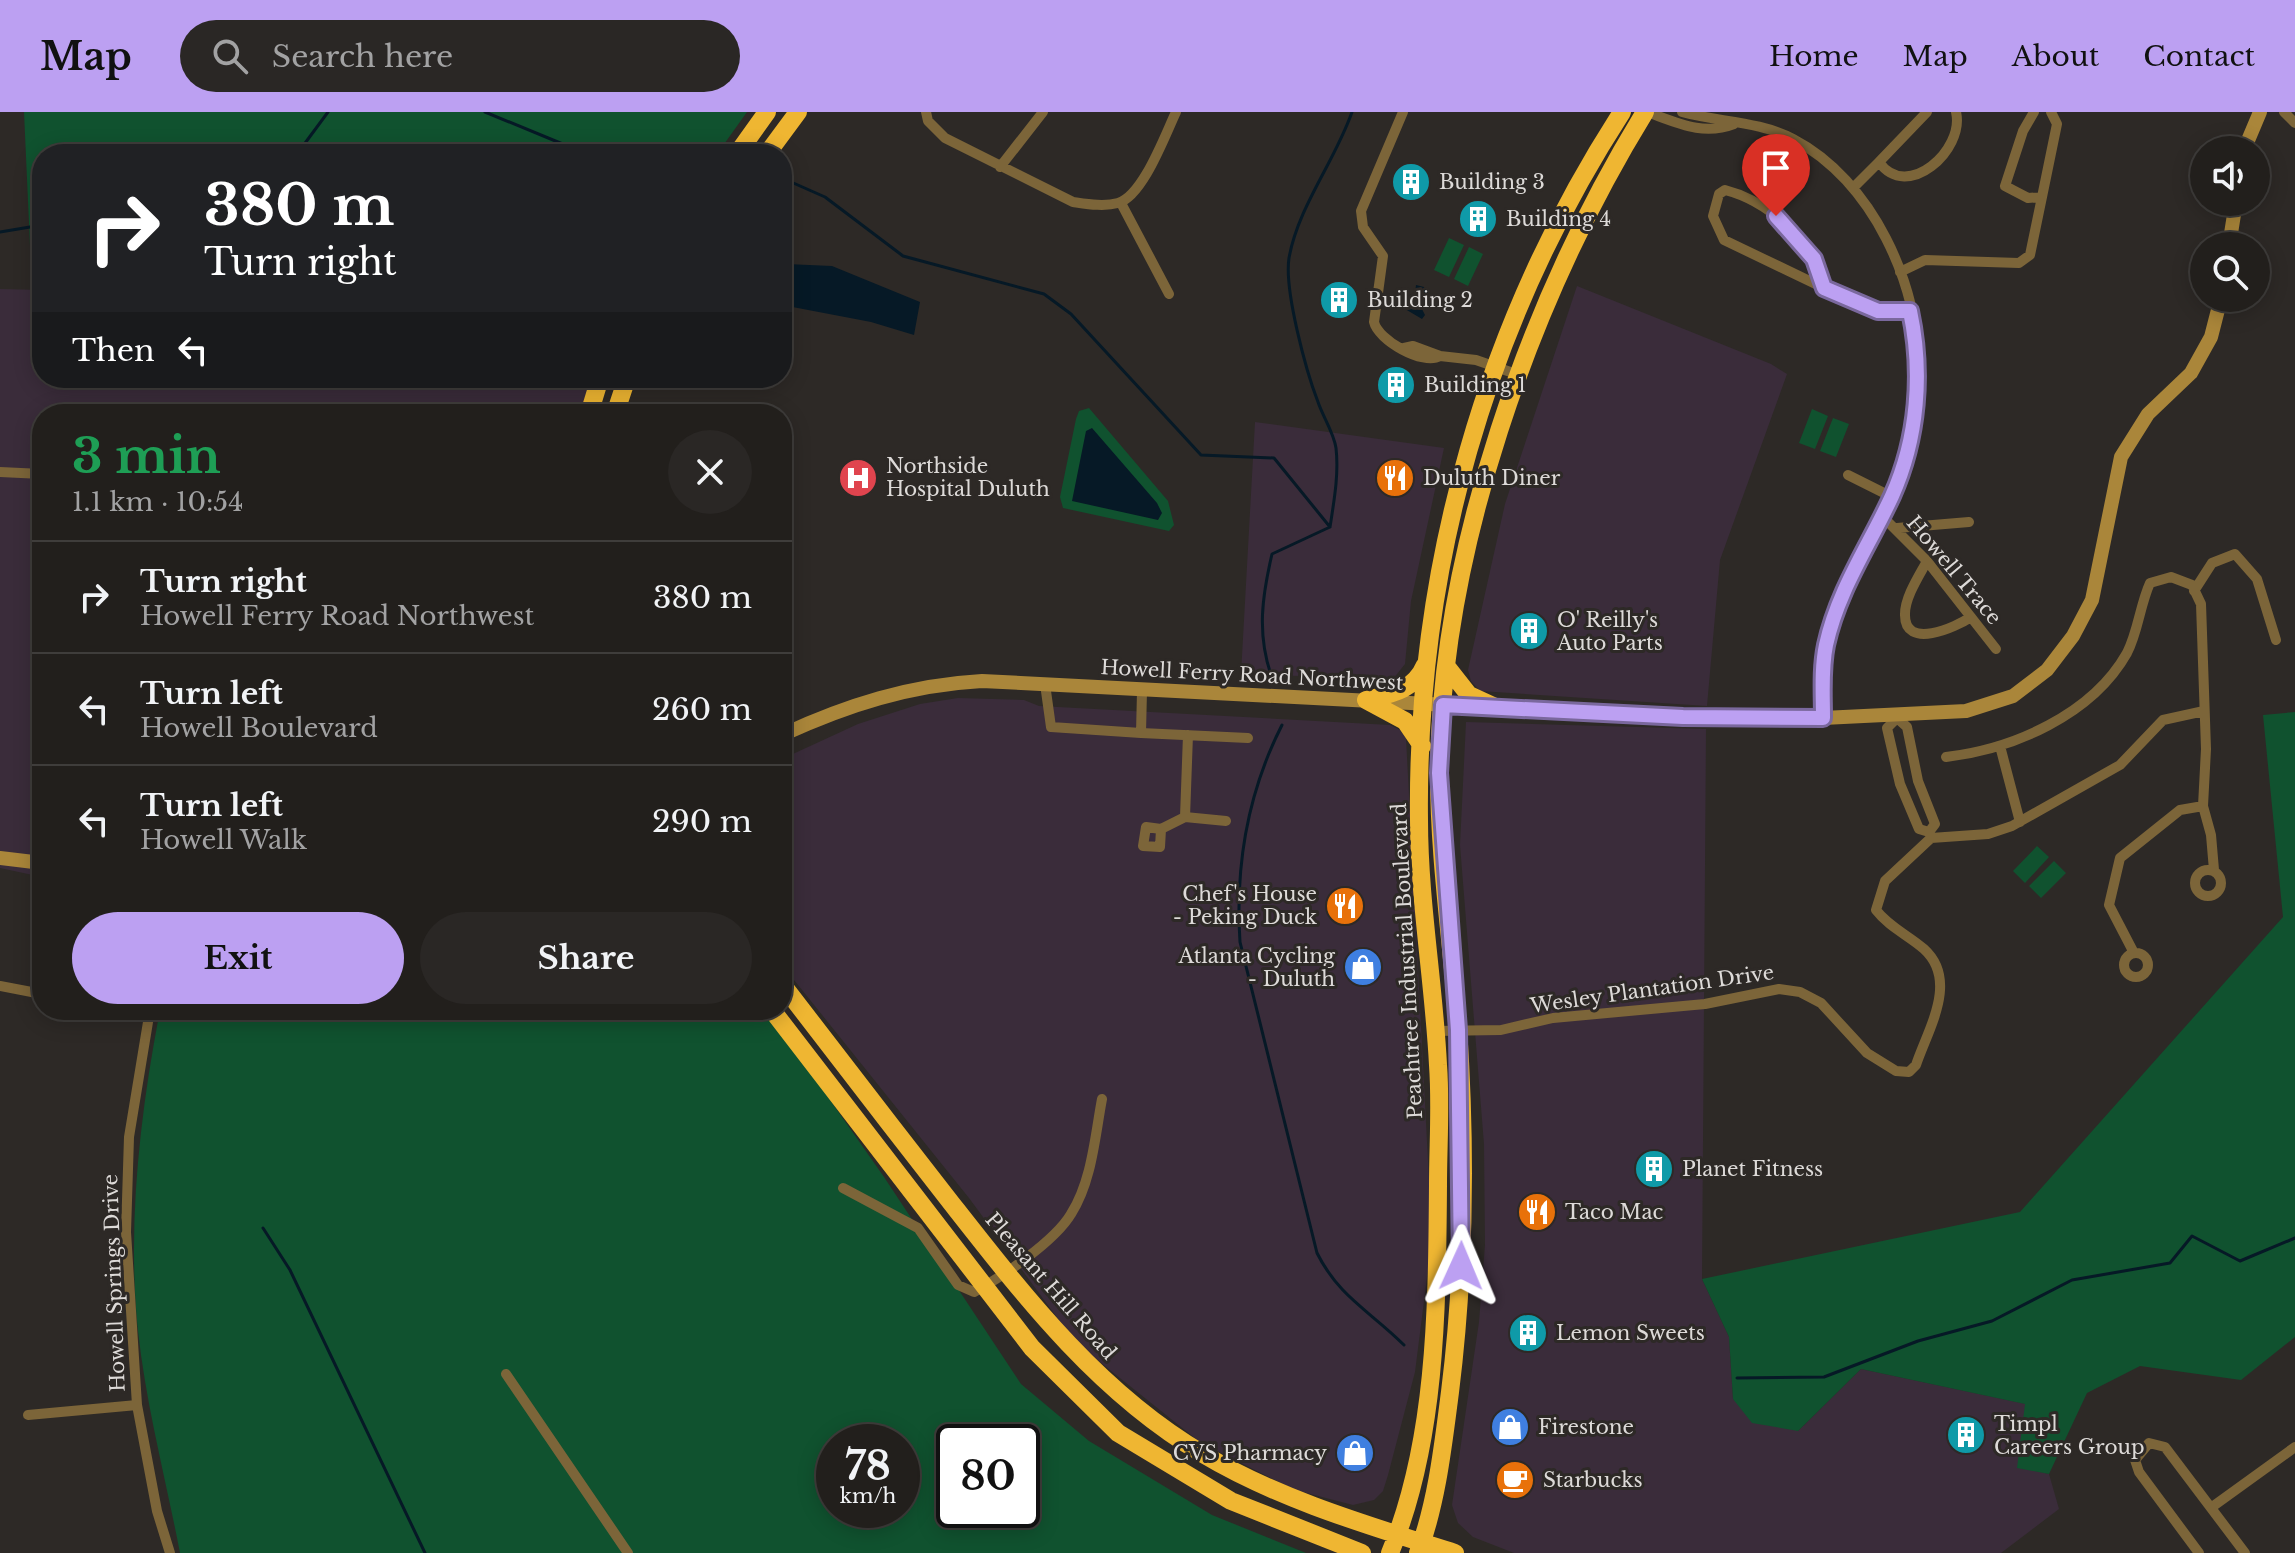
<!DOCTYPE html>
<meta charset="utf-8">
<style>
body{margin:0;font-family:"Libre Baskerville",serif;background:#2a2725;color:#f1f3f6;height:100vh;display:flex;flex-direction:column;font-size:30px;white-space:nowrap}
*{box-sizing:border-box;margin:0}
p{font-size:26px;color:#a2a2a3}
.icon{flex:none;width:44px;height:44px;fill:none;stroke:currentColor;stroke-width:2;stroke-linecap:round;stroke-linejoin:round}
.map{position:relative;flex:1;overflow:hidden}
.side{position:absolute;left:32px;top:292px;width:760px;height:616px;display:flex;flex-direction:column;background:#221f1c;border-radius:32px;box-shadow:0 4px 20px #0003,0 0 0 2px #3f3d3b}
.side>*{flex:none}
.top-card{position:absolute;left:32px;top:32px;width:760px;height:244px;border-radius:32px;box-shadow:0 4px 20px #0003,0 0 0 2px #3f3d3b;background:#202124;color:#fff;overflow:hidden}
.tools{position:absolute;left:2190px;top:24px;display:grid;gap:16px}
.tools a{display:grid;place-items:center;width:80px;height:80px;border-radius:50%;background:#221f1c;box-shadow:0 4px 20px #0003,0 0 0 2px #3f3d3b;font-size:40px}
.speed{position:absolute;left:816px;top:1312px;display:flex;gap:16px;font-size:40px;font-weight:700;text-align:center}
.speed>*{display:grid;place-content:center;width:104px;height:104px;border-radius:50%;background:#221f1c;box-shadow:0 4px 20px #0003,0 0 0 2px #3f3d3b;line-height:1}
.speed small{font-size:20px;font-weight:400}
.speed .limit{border:4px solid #111;border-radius:12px;background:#fff;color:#111}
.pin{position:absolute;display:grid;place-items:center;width:68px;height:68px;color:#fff;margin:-82px -34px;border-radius:50% 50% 50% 0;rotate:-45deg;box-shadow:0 0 8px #0007}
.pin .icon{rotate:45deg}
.me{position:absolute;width:88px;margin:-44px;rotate:1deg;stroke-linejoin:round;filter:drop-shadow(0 0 6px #0008)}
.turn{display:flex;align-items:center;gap:28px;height:168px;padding:0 40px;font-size:36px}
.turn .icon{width:104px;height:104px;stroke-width:2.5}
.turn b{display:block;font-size:56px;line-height:68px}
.then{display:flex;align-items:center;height:76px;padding:0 40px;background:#0003;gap:16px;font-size:30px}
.round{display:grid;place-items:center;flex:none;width:84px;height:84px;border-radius:42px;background:#2a2725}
.overview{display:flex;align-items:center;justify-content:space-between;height:136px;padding:0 40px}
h1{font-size:48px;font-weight:700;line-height:60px;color:#1e9e55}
.primary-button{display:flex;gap:16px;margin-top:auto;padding:16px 40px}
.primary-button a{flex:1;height:92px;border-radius:48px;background:#bca0f2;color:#111;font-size:32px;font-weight:700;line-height:92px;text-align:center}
.primary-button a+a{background:#2a2725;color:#f1f3f6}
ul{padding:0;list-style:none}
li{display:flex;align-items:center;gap:24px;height:112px;padding:0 40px;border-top:2px solid #3f3d3b}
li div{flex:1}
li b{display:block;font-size:30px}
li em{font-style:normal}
header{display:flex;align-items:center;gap:48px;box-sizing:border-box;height:112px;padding:0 40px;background:#bca0f2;color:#111}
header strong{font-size:38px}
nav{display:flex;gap:44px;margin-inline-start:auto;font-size:28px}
.search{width:560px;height:72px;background:#2a2725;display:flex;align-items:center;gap:20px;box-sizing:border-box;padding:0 28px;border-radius:44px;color:#a2a2a3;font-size:30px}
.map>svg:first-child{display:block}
.commercial{fill:#3a2c3a}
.green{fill:#10522f;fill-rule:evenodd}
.water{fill:#061926}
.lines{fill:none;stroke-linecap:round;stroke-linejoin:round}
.stream{stroke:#061926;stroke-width:3}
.street{stroke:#7c6539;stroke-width:10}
.secondary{stroke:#aa863a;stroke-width:14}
.highway{stroke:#efb632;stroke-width:18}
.route-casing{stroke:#7a689d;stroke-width:20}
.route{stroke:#bca0f2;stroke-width:14}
.labels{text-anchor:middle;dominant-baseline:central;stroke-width:6;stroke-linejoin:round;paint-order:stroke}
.poi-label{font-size:20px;fill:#dddad8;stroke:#2d2926;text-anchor:start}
.street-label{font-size:20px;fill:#dddad8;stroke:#2d2926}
</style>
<header>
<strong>Map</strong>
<div class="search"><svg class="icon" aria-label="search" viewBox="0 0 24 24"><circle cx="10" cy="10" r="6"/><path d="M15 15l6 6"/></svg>Search here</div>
<nav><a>Home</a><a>Map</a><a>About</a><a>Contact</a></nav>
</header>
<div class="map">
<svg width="2295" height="1441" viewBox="0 0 2295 1441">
<rect width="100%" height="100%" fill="#2d2926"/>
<path class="commercial" d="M1577 174 1771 252 1787 262 1720 448 1707 594 1480 579 1471 569 1468 558 1505 392Z
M0 177 42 178V266H597L594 302H42V765L0 756Z
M1255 310 1444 336 1411 489 1405 552 1393 567 1241 562Z
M958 586 1024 588 1039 594 1390 613 1400 618 1406 626 1432 1126 1415 1260 1388 1363 1383 1379 1374 1388 1353 1393 1295 1378 1201 1331 1075 1230 969 1086 782 853V647L858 612 920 592Z
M1466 610 1706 617 1702 1167 1729 1225 1733 1287 1798 1319 1861 1257 2026 1292 2018 1355 2049 1362 2059 1397 2001 1441H1514L1473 1425 1458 1411 1452 1393 1479 1210 1485 1133 1484 1032 1460 733Z"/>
<path class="green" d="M24 0H747L717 42H42V178H32Z
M1449 126 1464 133 1449 165 1434 158Z
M1469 135 1483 142 1468 174 1454 167Z
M1089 296 1168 389 1174 413 1169 419 1063 396 1060 385 1076 307 1079 299Z
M1812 297 1828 304 1815 337 1799 331Z
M1833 306 1849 312 1836 345 1820 339Z
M2295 600V1225L2241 1268 2140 1254 2087 1281 2049 1362 2017 1356 2025 1292 1861 1257 1798 1319 1752 1311 1733 1287 1729 1225 1702 1167 2020 1100 2283 805 2263 603Z
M2037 734 2049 745 2025 771 2013 759Z
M2054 749 2066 761 2041 786 2029 774Z
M160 898H767L884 1065 1021 1272 1089 1329 1212 1403 1306 1441H180C166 1368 146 1293 138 1219 127 1113 140 1002 160 898ZM834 1330H902V1398H834ZM954 1330H1022V1398H954Z"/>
<path class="water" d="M786 152 832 154 920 190 914 223 871 210 782 193V157Z
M1416 173 1424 175 1429 182 1427 188 1419 191 1425 203 1422 207 1400 194 1403 184 1415 182Z
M1092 316 1157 391 1162 401 1158 408 1072 389 1086 319Z"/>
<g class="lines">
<path class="stream" d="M485 0 570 35 600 32 624 42
M297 42 328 0
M678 42 696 39
M782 66 825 85 903 144 1044 182 1071 202 1201 343 1274 346 1330 415
M0 120 42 113
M1330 415C1334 389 1339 362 1336 336 1334 321 1323 305 1318 290 1306 259 1284 178 1289 146 1298 95 1335 49 1352 0
M1271 563C1257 521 1262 485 1272 442L1330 415
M1282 613C1247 682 1235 753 1240 830L1317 1141C1339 1185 1370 1199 1404 1233
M263 1116 290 1158 425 1441
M1737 1266 1824 1265 1918 1229 1992 1209 2072 1168 2170 1151 2192 1124 2240 1149 2295 1126"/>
<path class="street" d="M926 0 928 9 945 26 1073 90C1087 92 1104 95 1118 91 1143 84 1165 23 1176 0
M1403 0 1361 99 1363 115 1383 144 1374 210C1378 228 1423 254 1440 244
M1647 0C1678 11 1703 24 1734 12
M1682 0C1718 10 1759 9 1793 27 1872 68 1920 173 1919 261 1919 297 1908 340 1896 374 1883 408 1861 437 1846 470 1826 514 1822 559 1823 606
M1927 0 1879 50C1907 90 1965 38 1956 0
M2034 0 2023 19 2005 74 2028 86 2042 85 2057 12 2051 0
M2284 0 2295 11
M1000 55 1043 0
M1853 76 1879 50
M1725 78C1768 89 1816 131 1824 176L1724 128 1713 104 1719 82Z
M1121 91 1169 182
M1900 160 1925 148 2019 151 2030 143 2042 85
M1824 176 1878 199H1910
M1404 236 1413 234 1440 244 1476 248 1519 263
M0 360 42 362
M1848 363 1892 385
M1882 404 1927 449 1996 537
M1897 416 1969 410
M1927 449C1919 464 1905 485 1905 502 1904 539 1956 515 1971 505
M2194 479 2212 451 2235 442 2257 467 2276 528
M1045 572 1051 615 1141 621
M1142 579 1141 621 1248 626
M1897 606 1887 616 1900 672 1919 717 1929 720
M1188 623 1185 705 1226 709
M2000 634 2020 710
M1946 645C2013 637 2092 603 2127 541 2138 520 2140 493 2150 471L2171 465 2192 473 2201 492 2206 637 2203 694 2211 723 2214 758
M1161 717 1160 735 1143 734 1146 715 1161 717 1185 705
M1931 726 1988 722 2012 714 2120 653 2163 608 2204 599
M2195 771a13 13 0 1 1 26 0a13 13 0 1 1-26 0Z
M2124 853a12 12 0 1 1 24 0a12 12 0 1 1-24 0Z
M2134 841 2109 793 2120 746 2180 698 2203 694
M0 874 42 882
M119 898 149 904
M150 898 129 1025 126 1120 137 1293 157 1399 170 1441
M1435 919 1501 918 1553 906 1705 892 1779 877 1800 880 1821 891 1867 941 1896 959 1909 960 1916 953C1928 917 1959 869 1924 837 1908 823 1889 815 1876 798L1885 769 1931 726 1929 720 1935 712 1918 669 1907 615 1897 606 1896 602
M843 1076 918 1116 958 1173 974 1180C1002 1165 1055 1129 1071 1102 1092 1069 1095 1024 1102 987
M506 1262 628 1441
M28 1303 137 1293
M2212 1395 2295 1335
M2199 1441 2139 1360 2135 1348 2149 1331 2165 1335 2245 1441"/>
<path class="secondary" d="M2244 38 2260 0
M2229 134 2236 90
M782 623C847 593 910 573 982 569L1683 605 1823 606 1966 599 2013 584 2047 558 2073 524 2092 488 2121 345 2148 302 2191 261 2211 225 2221 186
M0 746 42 751"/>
<path class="highway" d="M737 42 767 0
M767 42 798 0
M589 302 600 266
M615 302 627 266
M1447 555 1469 583 1495 595
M1366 588C1391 582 1414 579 1425 553
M1366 588 1405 609 1422 634
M782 872C838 945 895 1019 952 1092 1025 1185 1099 1281 1203 1342 1280 1388 1370 1414 1455 1441
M772 898 1032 1236 1118 1321 1231 1389 1362 1441
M1390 1441C1437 1328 1437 1193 1438 1073 1438 1033 1441 993 1438 953 1434 872 1419 789 1419 708 1416 457 1486 210 1622 0
M1418 1441C1437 1390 1443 1334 1450 1280 1465 1160 1466 1036 1458 915 1452 831 1439 747 1439 662 1440 441 1530 187 1645 0"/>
</g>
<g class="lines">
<defs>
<path id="route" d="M1461 1154 1458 918 1439 661 1443 593 1683 605 1823 606C1823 582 1821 557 1826 533 1838 478 1869 434 1892 384 1918 326 1923 260 1910 199H1878L1824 176 1814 147 1776 104"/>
</defs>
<use href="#route" class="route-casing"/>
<use href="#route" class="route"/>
</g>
<defs>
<symbol id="building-disc" viewBox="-11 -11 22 22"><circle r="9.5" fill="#0f9aa8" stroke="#2d2926"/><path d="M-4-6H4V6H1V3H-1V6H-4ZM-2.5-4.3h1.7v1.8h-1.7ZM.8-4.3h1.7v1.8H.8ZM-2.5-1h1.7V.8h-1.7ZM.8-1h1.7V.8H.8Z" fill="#fff"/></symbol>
<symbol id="hospital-disc" viewBox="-11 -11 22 22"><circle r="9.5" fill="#e0444e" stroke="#2d2926"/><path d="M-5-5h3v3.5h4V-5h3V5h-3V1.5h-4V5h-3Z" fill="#fff"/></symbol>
<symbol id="restaurant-disc" viewBox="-11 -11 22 22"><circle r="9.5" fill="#e8710a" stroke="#2d2926"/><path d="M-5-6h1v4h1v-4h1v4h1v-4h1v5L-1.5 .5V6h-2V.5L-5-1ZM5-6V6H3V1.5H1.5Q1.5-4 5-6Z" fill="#fff"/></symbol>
<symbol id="shop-disc" viewBox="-11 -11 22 22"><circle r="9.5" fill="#3f7fe0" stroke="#2d2926"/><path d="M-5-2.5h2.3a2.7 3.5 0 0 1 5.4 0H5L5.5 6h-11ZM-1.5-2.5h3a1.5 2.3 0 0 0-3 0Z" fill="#fff"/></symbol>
<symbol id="cafe-disc" viewBox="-11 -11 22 22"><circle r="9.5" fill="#e8710a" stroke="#2d2926"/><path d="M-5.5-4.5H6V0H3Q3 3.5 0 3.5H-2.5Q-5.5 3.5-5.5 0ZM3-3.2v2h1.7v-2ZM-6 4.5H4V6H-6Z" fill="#fff"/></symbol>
</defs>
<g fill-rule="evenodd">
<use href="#building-disc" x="1389" y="48" width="44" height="44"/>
<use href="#building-disc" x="1456" y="85" width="44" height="44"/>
<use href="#building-disc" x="1317" y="166" width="44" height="44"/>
<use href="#building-disc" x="1374" y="251" width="44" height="44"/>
<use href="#hospital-disc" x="836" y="344" width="44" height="44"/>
<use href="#restaurant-disc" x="1373" y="344" width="44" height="44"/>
<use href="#building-disc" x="1507" y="497" width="44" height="44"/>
<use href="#restaurant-disc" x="1323" y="772" width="44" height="44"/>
<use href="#shop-disc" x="1341" y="833" width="44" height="44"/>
<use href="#building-disc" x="1632" y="1035" width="44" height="44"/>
<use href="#restaurant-disc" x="1515" y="1078" width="44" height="44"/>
<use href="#building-disc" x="1506" y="1199" width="44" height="44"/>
<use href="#shop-disc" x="1488" y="1293" width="44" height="44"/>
<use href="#building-disc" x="1944" y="1301" width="44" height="44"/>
<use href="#shop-disc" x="1333" y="1319" width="44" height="44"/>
<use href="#cafe-disc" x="1493" y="1346" width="44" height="44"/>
</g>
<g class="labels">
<g class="poi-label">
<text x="1439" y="70">Building 3</text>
<text x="1506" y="107">Building 4</text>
<text x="1367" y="188">Building 2</text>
<text x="1424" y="273">Building 1</text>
<text x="886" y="354">Northside<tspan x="886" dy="23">Hospital Duluth</tspan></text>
<text x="1423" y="366">Duluth Diner</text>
<text x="1557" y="508">O' Reilly's<tspan x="1557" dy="23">Auto Parts</tspan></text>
<text x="1317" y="782" text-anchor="end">Chef's House<tspan x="1317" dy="23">- Peking Duck</tspan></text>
<text x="1335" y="844" text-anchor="end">Atlanta Cycling<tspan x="1335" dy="23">- Duluth</tspan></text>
<text x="1682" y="1057">Planet Fitness</text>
<text x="1565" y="1100">Taco Mac</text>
<text x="1556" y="1221">Lemon Sweets</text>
<text x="1994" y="1312">Timpl<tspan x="1994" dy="23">Careers Group</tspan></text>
<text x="1538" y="1315">Firestone</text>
<text x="1327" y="1341" text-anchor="end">CVS Pharmacy</text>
<text x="1543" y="1368">Starbucks</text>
</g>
<g class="street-label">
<text transform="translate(1954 458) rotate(50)">Howell Trace</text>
<text transform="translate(1252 563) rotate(3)">Howell Ferry Road Northwest</text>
<text transform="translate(1407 849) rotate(-93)">Peachtree Industrial Boulevard</text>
<text transform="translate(1652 877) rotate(-8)">Wesley Plantation Drive</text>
<text transform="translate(114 1171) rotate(-92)">Howell Springs Drive</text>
<text transform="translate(1051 1174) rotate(49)">Pleasant Hill Road</text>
</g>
</g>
</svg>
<div class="tools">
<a><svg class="icon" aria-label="sound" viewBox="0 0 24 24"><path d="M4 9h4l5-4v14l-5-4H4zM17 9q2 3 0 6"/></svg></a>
<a><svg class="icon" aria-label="search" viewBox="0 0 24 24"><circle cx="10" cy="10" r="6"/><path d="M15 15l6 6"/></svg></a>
</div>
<div class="speed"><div>78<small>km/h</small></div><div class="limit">80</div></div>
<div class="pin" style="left:1776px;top:104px;background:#d93025"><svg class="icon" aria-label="arrive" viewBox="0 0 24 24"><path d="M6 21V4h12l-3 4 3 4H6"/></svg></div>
<svg class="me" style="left:1461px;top:1154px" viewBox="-20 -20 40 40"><path d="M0-17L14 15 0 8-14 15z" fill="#bca0f2" stroke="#fff" stroke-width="4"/></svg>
<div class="top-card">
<div class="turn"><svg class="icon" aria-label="right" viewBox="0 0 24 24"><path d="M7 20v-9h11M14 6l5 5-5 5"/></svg><div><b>380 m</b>Turn right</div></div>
<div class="then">Then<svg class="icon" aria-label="left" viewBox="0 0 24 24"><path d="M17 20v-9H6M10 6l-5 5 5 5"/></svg></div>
</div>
<section class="side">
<div class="overview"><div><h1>3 min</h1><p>1.1 km · 10:54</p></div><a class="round"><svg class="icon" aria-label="close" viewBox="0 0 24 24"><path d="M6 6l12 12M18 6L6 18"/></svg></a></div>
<ul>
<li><svg class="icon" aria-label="right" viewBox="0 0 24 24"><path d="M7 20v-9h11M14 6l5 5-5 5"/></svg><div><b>Turn right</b><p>Howell Ferry Road Northwest</p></div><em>380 m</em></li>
<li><svg class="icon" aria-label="left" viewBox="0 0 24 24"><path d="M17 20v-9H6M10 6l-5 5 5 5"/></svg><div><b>Turn left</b><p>Howell Boulevard</p></div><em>260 m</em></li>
<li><svg class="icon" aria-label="left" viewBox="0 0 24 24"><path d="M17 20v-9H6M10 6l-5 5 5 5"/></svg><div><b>Turn left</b><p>Howell Walk</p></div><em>290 m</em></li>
</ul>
<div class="primary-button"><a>Exit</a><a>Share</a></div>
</section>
</div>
